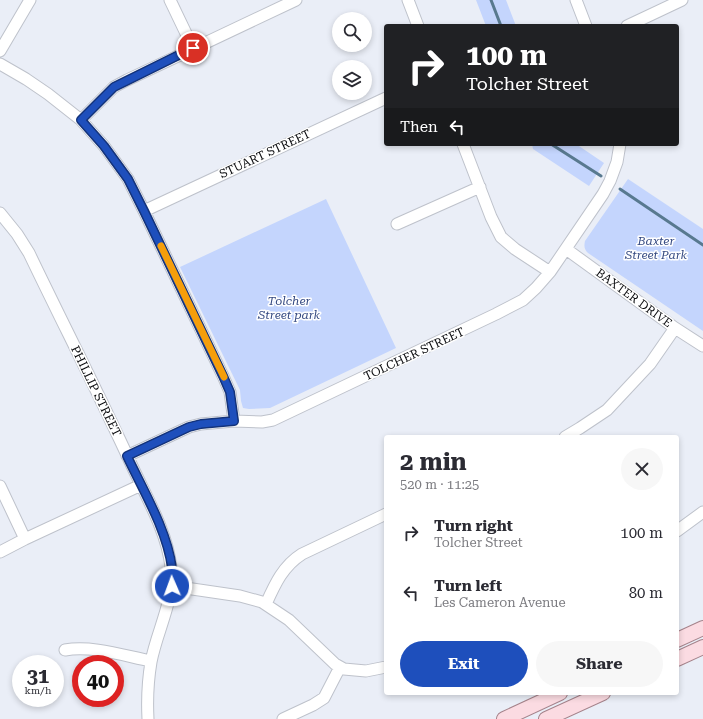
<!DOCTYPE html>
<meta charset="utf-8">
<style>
body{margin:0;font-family:"Roboto Serif",serif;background:#f7f7f7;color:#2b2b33;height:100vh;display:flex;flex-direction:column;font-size:15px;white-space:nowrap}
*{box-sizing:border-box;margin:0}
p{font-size:13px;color:#7c7c81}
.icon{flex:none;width:22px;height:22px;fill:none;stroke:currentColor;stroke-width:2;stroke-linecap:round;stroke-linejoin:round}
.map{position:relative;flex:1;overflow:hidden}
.panel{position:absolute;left:384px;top:435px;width:295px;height:260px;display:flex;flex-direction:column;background:#fff;border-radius:4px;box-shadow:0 2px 6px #0003}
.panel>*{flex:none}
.banner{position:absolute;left:384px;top:24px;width:295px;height:122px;border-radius:4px;box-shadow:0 2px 6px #0003;background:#202124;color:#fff;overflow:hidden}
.controls{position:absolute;left:332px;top:12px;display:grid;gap:8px}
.controls a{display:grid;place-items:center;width:40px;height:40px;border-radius:50%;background:#fff;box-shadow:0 2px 6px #0003;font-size:20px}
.speed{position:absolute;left:12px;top:655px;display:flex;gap:8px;font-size:20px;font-weight:700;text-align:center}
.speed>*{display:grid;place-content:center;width:52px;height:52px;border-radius:50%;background:#fff;box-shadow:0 2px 6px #0003;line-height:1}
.speed small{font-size:10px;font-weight:400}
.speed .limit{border:6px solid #d22;background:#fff;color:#111}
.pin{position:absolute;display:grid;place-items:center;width:34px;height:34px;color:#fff;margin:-17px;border:2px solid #fff;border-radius:50%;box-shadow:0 1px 4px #0007}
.me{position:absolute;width:44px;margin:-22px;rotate:358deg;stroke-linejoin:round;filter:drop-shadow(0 0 3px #0008)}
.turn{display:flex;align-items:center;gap:14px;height:84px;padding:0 16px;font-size:18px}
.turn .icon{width:52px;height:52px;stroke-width:2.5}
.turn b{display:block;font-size:28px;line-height:34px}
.then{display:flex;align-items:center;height:38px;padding:0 16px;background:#0003;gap:8px;font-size:15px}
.round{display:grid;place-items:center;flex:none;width:42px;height:42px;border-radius:21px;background:#f7f7f7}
.head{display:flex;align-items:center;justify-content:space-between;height:68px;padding:0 16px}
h1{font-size:24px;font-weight:700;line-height:30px}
.primary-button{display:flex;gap:8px;margin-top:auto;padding:8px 16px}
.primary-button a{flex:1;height:46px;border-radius:24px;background:#1e4fbc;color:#fff;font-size:16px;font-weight:700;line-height:46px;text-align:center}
.primary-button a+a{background:#f7f7f7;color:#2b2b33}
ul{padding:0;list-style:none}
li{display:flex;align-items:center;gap:12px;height:60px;padding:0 16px}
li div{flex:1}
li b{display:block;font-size:15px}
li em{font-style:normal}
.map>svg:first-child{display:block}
.green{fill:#c4d5fd}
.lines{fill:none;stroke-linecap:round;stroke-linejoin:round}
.stream{stroke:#58798f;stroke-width:3}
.minor-casing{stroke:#bec2cb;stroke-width:13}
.major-casing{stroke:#a5838b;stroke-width:16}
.minor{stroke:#fff;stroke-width:11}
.major{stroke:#fbdbe2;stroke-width:14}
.route-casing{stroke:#14337a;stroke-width:10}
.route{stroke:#1e4fbc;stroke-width:7}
.slow{stroke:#f59e0b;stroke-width:7}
.labels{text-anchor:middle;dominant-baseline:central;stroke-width:3;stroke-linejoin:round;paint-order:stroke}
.street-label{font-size:12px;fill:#0b0c0f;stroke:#fff}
.park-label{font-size:12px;font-style:italic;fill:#354a82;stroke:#fff}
</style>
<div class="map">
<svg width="703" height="719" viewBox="0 0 703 719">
<rect width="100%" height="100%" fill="#eaeef7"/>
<path class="green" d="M476 0H506L516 26H486Z
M532 144H576L604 163 589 186 533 149Z
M628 179 703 229V331L588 253C584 249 584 246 585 241Z
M326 199 396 348 270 408 249 409 243 408 241 401 240 390 180 267Z"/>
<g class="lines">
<path class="stream" d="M491 0 501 26
M551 144 601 176
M620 189 703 245"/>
<defs>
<path id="minor" d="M170 0 193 48
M408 0 418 26
M576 0 586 26
M627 26 682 0
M0 51 30 0
M0 64 26 79 48 94 81 120 104 146 128 179 144 211 223 376 230 392 234 421
M81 120 114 87 127 80 296 0
M463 144 491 217 501 237 515 249 550 272
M144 211 386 98
M0 213 17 234 29 253C63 324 99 394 132 466 147 498 167 532 171 567 175 600 157 630 151 662 148 680 147 700 148 719
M397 224 480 187
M566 249 675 328 703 346
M565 437 580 428 607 410 650 364 675 328
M127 456 189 427 201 424 234 421 262 422 273 420 496 314 523 300 536 288 550 272 603 194 610 181 617 162 620 144
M0 486 25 539
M677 531 703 512
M0 552 25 539 141 485
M172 586 240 596 262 602 289 620 335 664 344 669 366 671 386 667
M266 604C275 584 283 566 302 554L386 514
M65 650C92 645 125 656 151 661
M283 719 313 705 324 698 340 667"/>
<path id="major" d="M677 640 703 628
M677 659 703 647
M504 719 560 693
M546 719 603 693"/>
</defs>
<use href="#minor" class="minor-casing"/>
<use href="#major" class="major-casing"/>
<use href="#minor" class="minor"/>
<use href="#major" class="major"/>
</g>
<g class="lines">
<defs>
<path id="route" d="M172 586C172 580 172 574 172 568 167 530 143 490 127 456L189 427 201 424 234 421 230 392 223 376 144 211 128 179 104 146 81 120 114 87 193 48"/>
</defs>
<use href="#route" class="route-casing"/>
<use href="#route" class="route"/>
<path class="slow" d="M161 246 224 377"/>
</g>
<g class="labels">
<g class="street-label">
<text transform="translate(265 154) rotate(-25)">STUART STREET</text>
<text transform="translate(634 298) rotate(36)">BAXTER DRIVE</text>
<text transform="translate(414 354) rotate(-25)">TOLCHER STREET</text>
<text transform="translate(96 391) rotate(64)">PHILLIP STREET</text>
</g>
<g class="park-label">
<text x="656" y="241">Baxter<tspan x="656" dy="14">Street Park</tspan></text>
<text x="289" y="301">Tolcher<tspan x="289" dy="14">Street park</tspan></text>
</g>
</g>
</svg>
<div class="controls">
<a><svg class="icon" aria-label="search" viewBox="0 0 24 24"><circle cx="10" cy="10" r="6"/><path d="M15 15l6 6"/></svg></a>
<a><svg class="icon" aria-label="layers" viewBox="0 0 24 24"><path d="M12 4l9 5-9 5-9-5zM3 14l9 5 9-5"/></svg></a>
</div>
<div class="speed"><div>31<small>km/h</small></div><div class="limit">40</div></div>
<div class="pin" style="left:193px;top:48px;background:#d93025"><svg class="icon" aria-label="arrive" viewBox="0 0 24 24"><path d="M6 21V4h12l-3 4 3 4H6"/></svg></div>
<svg class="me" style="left:172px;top:586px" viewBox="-20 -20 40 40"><circle r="17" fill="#1e4fbc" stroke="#fff" stroke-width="3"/><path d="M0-11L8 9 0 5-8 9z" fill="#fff"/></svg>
<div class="banner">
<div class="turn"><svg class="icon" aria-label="right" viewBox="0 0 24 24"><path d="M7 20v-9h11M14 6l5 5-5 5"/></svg><div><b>100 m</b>Tolcher Street</div></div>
<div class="then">Then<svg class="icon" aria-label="left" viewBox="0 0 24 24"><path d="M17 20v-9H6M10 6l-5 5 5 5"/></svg></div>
</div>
<section class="panel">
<div class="head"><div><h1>2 min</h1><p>520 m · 11:25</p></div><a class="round"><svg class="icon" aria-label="close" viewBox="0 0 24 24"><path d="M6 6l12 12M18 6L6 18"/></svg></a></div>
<ul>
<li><svg class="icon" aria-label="right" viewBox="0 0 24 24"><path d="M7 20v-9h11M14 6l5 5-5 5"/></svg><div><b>Turn right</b><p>Tolcher Street</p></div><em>100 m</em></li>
<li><svg class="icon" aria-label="left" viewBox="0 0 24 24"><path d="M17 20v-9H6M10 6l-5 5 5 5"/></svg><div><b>Turn left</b><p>Les Cameron Avenue</p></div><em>80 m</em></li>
</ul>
<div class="primary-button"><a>Exit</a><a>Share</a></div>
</section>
</div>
